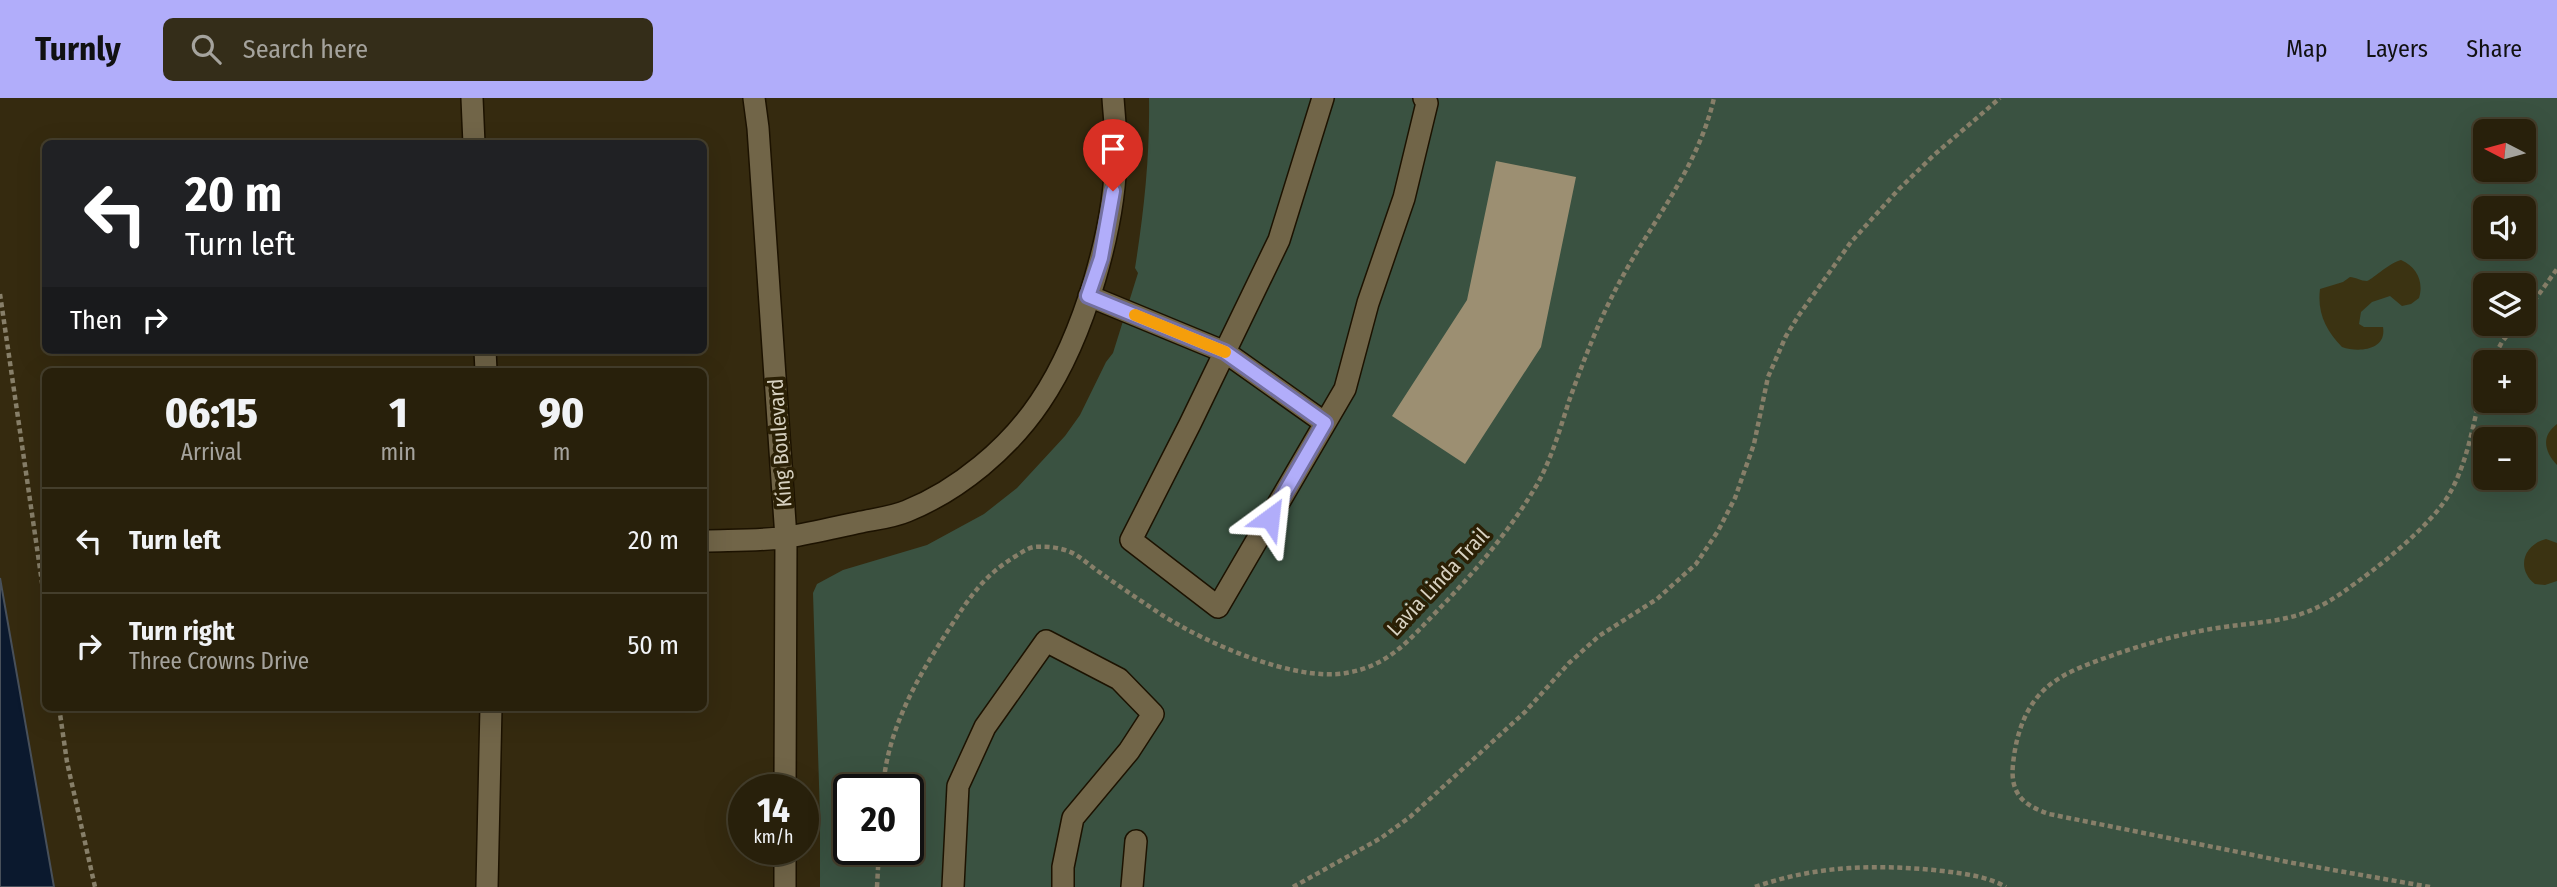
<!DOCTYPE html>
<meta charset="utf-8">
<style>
body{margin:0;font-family:"Fira Sans Condensed",sans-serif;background:#342d19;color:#f1f3f6;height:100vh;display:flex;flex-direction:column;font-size:26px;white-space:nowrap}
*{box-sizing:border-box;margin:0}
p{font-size:23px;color:#a5a39d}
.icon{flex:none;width:38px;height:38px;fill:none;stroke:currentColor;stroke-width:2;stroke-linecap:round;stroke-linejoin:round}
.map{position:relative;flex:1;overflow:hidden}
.drawer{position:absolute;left:42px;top:270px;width:665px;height:343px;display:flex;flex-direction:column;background:#28200b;border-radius:10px;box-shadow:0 7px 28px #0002,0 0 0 2px #443e2c}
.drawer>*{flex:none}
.hud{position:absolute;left:42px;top:42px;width:665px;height:214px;border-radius:10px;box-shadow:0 7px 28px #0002,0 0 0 2px #443e2c;background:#202124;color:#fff;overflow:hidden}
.needle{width:46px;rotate:276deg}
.controls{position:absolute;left:2473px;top:21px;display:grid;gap:14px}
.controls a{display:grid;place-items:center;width:63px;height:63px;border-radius:10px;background:#28200b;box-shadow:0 7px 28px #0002,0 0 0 2px #443e2c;font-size:35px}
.speed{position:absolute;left:728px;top:676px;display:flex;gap:14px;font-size:35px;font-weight:700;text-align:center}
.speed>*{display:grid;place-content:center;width:91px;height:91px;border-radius:50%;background:#28200b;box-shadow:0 7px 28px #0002,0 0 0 2px #443e2c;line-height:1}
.speed small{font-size:18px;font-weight:400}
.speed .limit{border:4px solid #111;border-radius:10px;background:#fff;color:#111}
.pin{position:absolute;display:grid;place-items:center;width:60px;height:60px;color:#fff;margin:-72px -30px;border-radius:50% 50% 50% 0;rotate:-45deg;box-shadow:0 0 7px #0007}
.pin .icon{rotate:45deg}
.me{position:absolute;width:77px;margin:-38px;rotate:30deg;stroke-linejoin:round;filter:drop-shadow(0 0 5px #0008)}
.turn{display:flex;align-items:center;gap:24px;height:147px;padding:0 28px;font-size:32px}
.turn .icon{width:91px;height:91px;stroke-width:2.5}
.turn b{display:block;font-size:49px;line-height:60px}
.then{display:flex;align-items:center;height:66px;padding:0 28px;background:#0003;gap:14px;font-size:26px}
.eta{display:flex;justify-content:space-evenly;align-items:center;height:119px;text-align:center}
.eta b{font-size:42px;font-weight:800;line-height:49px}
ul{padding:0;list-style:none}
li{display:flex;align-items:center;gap:21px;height:105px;padding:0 28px;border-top:2px solid #443e2c}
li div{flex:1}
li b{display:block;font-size:26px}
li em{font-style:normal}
header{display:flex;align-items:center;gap:42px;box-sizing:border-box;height:98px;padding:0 35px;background:#b1adfa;color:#111}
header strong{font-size:33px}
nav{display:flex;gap:38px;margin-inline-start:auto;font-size:24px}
.search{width:490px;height:63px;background:#342d19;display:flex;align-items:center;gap:18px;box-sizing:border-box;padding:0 24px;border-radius:10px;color:#a5a39d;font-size:26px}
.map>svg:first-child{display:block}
.green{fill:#3a5241;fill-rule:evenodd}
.sand{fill:#3b3312}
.water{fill:#0b192e;stroke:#48505a;stroke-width:2}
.building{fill:#9c8f72}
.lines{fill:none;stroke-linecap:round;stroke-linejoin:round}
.minor-casing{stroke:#1c1200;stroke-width:24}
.path{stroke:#877f69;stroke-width:4.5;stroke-dasharray:5 3.5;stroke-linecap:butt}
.minor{stroke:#716548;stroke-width:21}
.route-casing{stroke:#7370a2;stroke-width:18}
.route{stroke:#b1adfa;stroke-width:12}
.slow{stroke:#f59e0b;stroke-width:12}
.labels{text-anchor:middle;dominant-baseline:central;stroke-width:7;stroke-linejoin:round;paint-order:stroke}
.street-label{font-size:21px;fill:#d7d1c1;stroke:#2b2005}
</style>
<header>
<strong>Turnly</strong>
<div class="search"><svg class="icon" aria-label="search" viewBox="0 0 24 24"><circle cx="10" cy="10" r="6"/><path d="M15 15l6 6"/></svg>Search here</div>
<nav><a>Map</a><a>Layers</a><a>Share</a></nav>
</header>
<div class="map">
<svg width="2557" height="789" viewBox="0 0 2557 789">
<rect width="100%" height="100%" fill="#352a0f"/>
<path class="green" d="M1149 0H2557V789H820V718L813 495 817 486 843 472 927 447 984 416 1017 390 1065 338 1080 317 1106 264 1113 255 1138 175 1135 170C1144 113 1150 58 1149 0ZM2485 33H2524V72H2485ZM2485 110H2524V149H2485ZM2485 187H2524V226H2485ZM2485 264H2524V303H2485ZM2485 341H2524V380H2485ZM849 691H908V751H849Z"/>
<path class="sand" d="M2401 162C2417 169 2424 184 2419 200L2411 206 2402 208 2390 198 2372 204 2361 214 2359 226 2364 229H2383C2387 252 2359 255 2342 249 2326 232 2317 215 2320 191L2343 184 2350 179C2355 179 2361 183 2367 183 2370 183 2389 165 2401 162Z
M2557 326V367C2544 353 2541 338 2557 326Z
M2546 441 2557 445V483L2545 487 2535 486C2516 471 2523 447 2546 441Z"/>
<path class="water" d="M0 480 54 789H0Z"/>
<path class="building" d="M1496 63 1576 79 1541 249 1465 366 1392 318 1467 202Z"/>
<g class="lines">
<defs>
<path id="minor" d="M472 0 474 46
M754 0 758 30 786 440 785 691
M1323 0 1279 142 1190 326 1131 442 1218 509 1345 291 1368 205 1404 100 1427 5 1424 0
M1089 198 1225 254 1325 325
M485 252 486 273
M704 443C731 442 761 443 788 439 812 435 837 429 861 424 876 421 893 419 907 413 959 392 1009 350 1040 304 1084 239 1117 126 1116 48 1116 32 1114 16 1113 0
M487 789 491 609
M785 789V751
M953 789 958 688 985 629 1046 543 1119 581 1153 616 1129 653 1073 720 1063 769V789
M1132 789 1136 743"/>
</defs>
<use href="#minor" class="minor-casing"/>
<path class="path" d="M0 196 46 512
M2524 217 2557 171
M2491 264 2502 244 2516 226
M59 609 67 664 95 789
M883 691C887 632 917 580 949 531 969 500 984 477 1016 458 1022 454 1028 450 1034 449 1045 448 1057 449 1068 453 1078 457 1086 464 1095 471 1117 487 1140 502 1162 517 1206 545 1294 584 1346 575 1389 568 1409 542 1438 512 1475 474 1511 431 1538 385 1552 359 1560 331 1569 303 1583 264 1599 222 1619 185 1652 123 1698 70 1714 0
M877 789 879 751
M1293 789 1381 740 1410 719 1525 614 1569 565 1599 538 1657 501 1696 466 1718 433 1735 400 1754 346 1768 279 1786 238 1799 217 1851 144 1899 91 1934 57 2000 0
M1755 789C1817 767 1879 766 1943 773 1966 776 1986 778 2006 789
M2430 789 2293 765 2049 716C2023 707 2010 696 2013 666 2016 638 2024 610 2046 590 2065 573 2092 565 2116 556 2152 544 2187 534 2224 529 2273 522 2301 524 2343 494 2375 472 2433 427 2451 393 2470 358 2475 315 2485 277"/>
<use href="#minor" class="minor"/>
</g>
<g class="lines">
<defs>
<path id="route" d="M1113 93 1101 160 1088 198 1225 254 1325 325 1270 420"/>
</defs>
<use href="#route" class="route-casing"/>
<use href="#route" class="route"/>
<path class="slow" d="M1135 217 1225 254"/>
</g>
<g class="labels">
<g class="street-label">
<text transform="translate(780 345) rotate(-94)">King Boulevard</text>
<text transform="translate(1438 484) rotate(-47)">Lavia Linda Trail</text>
</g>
</g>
</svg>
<div class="controls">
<a><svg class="needle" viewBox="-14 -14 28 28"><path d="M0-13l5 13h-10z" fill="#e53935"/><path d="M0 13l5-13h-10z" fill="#a5a39d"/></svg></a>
<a><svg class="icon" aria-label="sound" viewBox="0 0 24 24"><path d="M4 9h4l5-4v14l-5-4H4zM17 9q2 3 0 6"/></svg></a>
<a><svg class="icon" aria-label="layers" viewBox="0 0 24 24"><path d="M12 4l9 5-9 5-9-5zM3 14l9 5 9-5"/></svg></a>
<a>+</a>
<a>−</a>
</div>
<div class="speed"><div>14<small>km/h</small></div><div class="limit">20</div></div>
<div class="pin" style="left:1113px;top:93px;background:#d93025"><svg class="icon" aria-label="arrive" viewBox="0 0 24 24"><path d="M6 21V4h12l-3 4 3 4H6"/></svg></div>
<svg class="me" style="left:1270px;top:420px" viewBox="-20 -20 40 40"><path d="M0-17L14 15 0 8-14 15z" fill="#b1adfa" stroke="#fff" stroke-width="4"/></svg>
<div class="hud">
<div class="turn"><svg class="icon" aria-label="left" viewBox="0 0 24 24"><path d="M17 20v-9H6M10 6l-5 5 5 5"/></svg><div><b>20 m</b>Turn left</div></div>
<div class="then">Then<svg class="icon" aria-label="right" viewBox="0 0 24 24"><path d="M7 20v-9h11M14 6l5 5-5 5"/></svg></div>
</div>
<section class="drawer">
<div class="eta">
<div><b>06:15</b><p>Arrival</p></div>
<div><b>1</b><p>min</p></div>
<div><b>90</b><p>m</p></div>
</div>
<ul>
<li><svg class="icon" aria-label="left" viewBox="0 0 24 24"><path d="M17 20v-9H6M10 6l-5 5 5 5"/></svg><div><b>Turn left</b></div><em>20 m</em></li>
<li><svg class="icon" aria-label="right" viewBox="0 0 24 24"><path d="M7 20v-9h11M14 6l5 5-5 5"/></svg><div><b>Turn right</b><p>Three Crowns Drive</p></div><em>50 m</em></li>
</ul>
</section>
</div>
